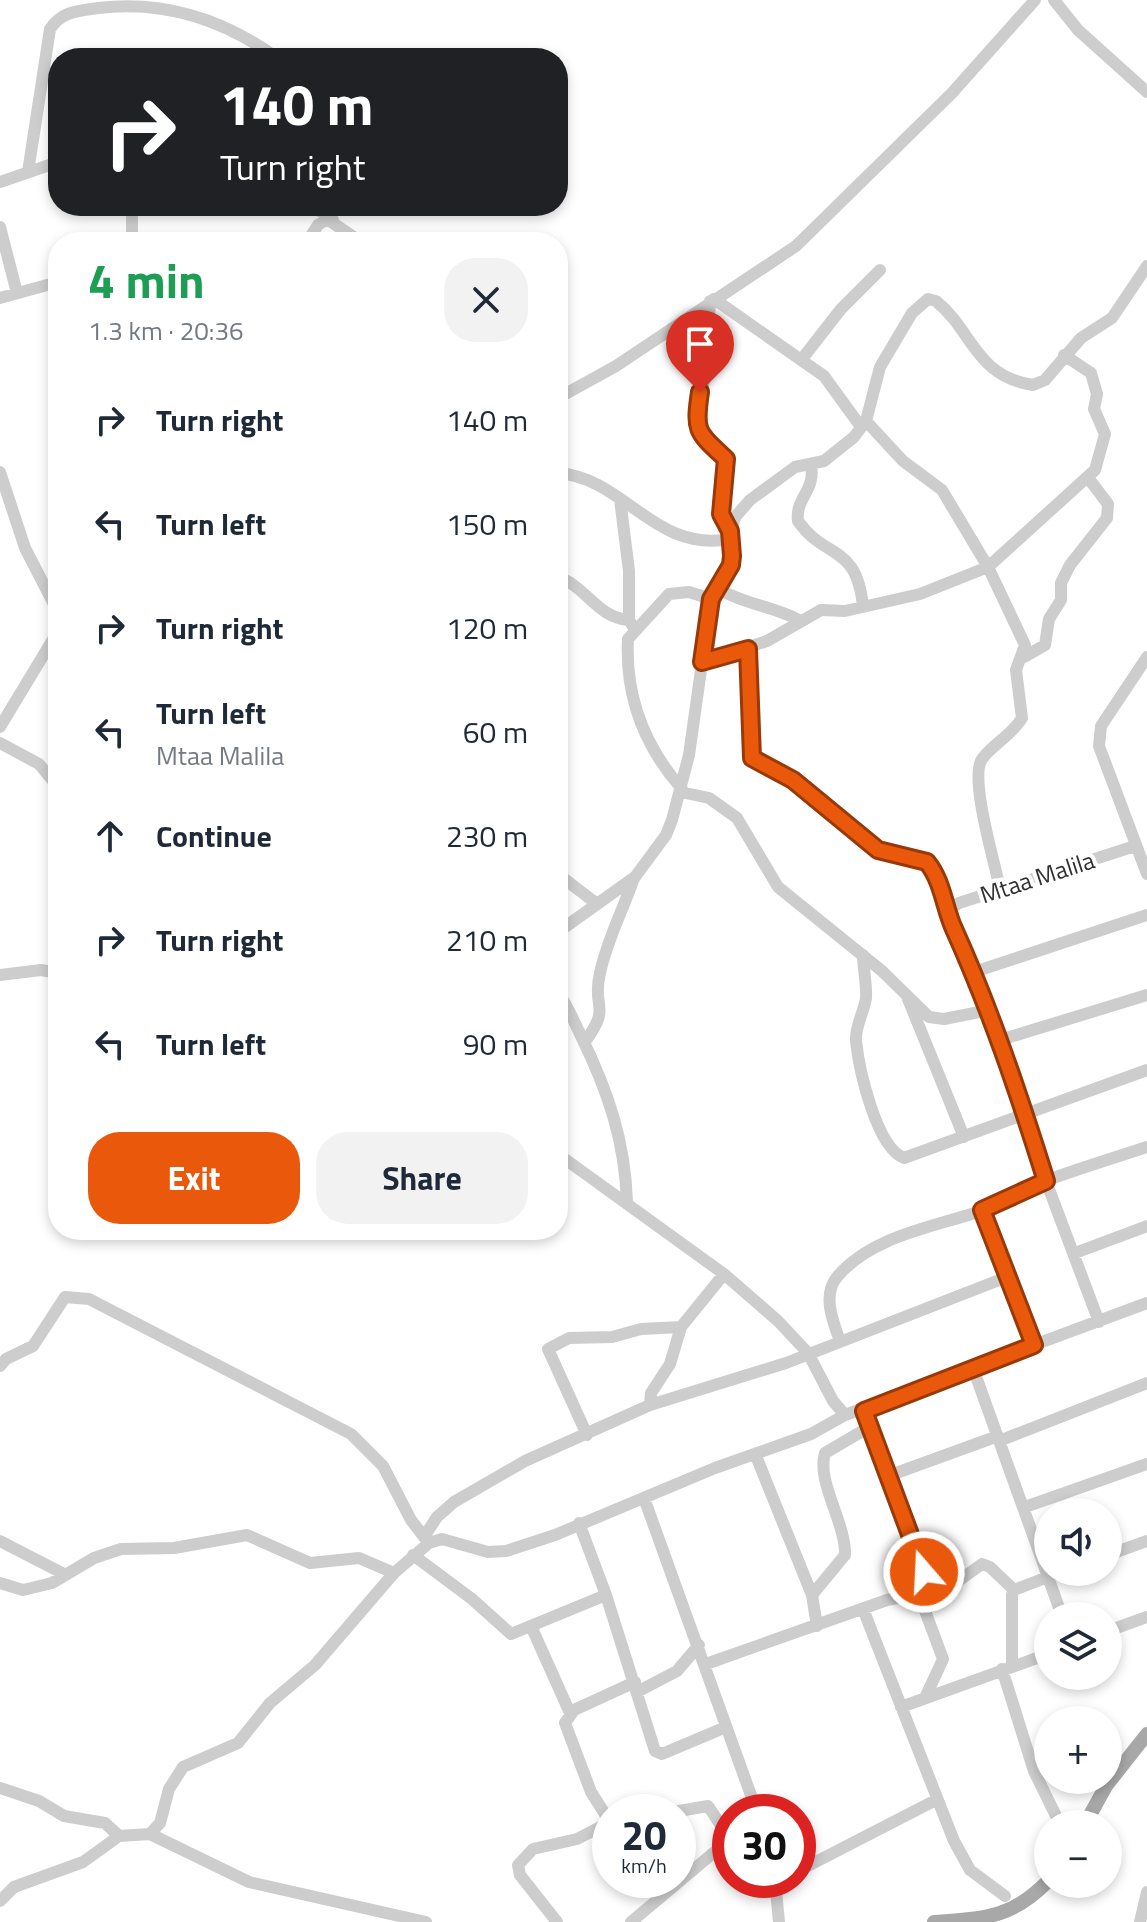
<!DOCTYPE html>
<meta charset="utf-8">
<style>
body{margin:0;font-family:"Titillium Web",sans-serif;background:#f2f2f3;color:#1f2937;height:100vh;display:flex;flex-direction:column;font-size:30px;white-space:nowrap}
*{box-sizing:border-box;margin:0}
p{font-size:26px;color:#747a83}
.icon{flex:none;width:44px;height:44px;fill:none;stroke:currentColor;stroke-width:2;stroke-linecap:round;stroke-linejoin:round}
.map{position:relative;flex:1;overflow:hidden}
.side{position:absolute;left:48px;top:232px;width:520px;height:1008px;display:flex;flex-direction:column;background:#fff;border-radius:32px;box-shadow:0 4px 12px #0003}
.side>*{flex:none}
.hud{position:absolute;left:48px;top:48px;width:520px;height:168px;border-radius:32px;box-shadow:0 4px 12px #0003;background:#202124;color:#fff;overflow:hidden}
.buttons{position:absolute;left:1034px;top:1498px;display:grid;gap:16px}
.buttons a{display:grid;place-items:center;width:88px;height:88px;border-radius:50%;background:#fff;box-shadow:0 4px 12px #0003;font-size:40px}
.speed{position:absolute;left:592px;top:1794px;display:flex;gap:16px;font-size:40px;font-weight:700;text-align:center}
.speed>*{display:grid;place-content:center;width:104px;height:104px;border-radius:50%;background:#fff;box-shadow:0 4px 12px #0003;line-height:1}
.speed small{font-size:20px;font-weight:400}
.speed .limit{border:12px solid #d22;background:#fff;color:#111}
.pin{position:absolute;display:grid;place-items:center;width:68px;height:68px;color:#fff;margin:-82px -34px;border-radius:50% 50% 50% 0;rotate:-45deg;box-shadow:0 0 8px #0007}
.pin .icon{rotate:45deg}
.me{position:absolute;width:88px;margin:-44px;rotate:341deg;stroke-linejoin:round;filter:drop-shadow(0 0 6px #0008)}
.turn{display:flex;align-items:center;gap:28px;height:168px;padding:0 40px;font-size:36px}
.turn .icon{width:104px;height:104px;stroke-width:2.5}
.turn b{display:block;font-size:56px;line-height:68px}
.round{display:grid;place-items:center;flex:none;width:84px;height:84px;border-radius:32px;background:#f2f2f3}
.head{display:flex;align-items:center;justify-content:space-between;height:136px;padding:0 40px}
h1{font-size:48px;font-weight:700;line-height:60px;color:#1e9e55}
.cta{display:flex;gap:16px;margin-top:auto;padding:16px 40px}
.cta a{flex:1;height:92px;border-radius:32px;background:#ea580c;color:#fff;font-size:32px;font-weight:700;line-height:92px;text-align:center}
.cta a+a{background:#f2f2f3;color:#1f2937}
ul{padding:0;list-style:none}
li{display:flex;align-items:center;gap:24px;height:104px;padding:0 40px}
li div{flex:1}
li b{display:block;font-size:30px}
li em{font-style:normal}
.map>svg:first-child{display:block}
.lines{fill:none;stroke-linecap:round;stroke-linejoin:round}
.minor{stroke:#cdcdcd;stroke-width:12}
.major{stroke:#a8a8a8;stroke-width:14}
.route-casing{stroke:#983908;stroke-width:20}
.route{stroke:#ea580c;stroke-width:14}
.labels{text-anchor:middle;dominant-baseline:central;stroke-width:8;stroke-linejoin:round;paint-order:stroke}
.street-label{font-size:24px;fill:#303030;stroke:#fff}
</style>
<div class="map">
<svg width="1147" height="1922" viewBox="0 0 1147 1922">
<rect width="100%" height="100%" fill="#fff"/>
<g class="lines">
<path class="minor" d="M1054 0 1078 30 1147 92
M28 172 50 29C62 11 78 11 98 8 164 0 223 19 277 58
M0 182 58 162
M313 206 333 220
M0 227 17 293
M132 242V206
M307 242 318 225 327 219 361 242
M0 298 58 282
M714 299 824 376 861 427
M710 301 706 372 695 422 698 433 726 459 721 514 730 531
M802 359 841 309 880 270
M558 398 616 366 796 246 952 93 1035 0
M866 421 903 461 942 490 988 567 1025 645 1016 670 1022 718C1012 735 993 744 982 759 969 778 995 863 1000 889
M811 464C816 492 795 497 798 521 825 560 857 543 863 607
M0 472 25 548 58 612
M558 473C625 478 654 553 730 539
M620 499 629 571V620L635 630
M558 577C586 586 597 618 629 620
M717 588C743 604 772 606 799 620
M748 649 752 758 793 780 878 850 927 862 950 909
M1024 657 1045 645 1049 619 1061 600V583L1070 565 1107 518 1108 504 1089 479
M1147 657 1101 726 1099 746 1147 874
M702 662 767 641 821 610 845 611 920 594 988 567 1095 470 1105 434 1094 409 1097 394 1091 373 1064 355
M0 727 58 631
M0 743 39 764 58 787
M682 789C645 747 625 696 628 639L669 594 689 592 711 599
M681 792 709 798 737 818 778 887 882 971 929 1017 944 1019 990 1010
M558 874 597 904
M558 932 635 877 666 835 672 820 689 755 711 599 731 565 730 531 736 516 750 500 795 467 824 461 854 437 866 421 880 367 912 313 928 299 936 301C973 331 975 376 1033 385L1045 380 1081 338 1112 318 1147 266
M863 955C863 969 867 985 866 998 864 1013 855 1025 856 1041 859 1069 876 1147 904 1158L1147 1070
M974 972 1147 915
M0 975 41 970 58 973
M558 993C568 1005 574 1022 581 1036 608 1091 625 1141 627 1202
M908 999 964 1137
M1000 1040 1147 995
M584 1043C613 1004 591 1010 600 973 607 940 623 910 634 878
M558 1154 724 1274 778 1321 808 1353 833 1401 845 1415 1147 1303
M982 1210 1034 1345
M1075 1253 1147 1226
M1099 1322 1046 1181 990 1010 949 914 950 909 959 903 1135 846
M840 1341C833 1322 822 1295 837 1277 871 1236 934 1227 981 1211 1004 1202 1025 1189 1048 1180 1080 1168 1114 1158 1147 1147
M0 1366 6 1359 33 1346 65 1297 89 1299 351 1434 383 1466 411 1520 428 1542
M973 1368 1062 1616
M650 1405 651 1393 670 1364 681 1327
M869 1421 930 1591
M587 1435 548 1349 569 1338 612 1337 641 1329 681 1327 724 1274
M999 1441 1147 1383
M756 1456 812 1595 817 1626
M888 1476 998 1436
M644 1498 757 1812
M1025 1507 1147 1464
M579 1523 606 1595 655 1751 662 1754 726 1727
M424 1537 437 1517 454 1502 525 1461 650 1405 786 1363 1007 1277
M0 1541 66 1575
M413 1555 472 1599 511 1634 606 1595
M1108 1555 1147 1541
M0 1583 23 1590 52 1583 94 1558 121 1549 174 1548 247 1535 310 1563 359 1558 394 1573
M918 1592 943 1659 925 1698
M812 1595 845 1555C846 1523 816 1481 825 1453L871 1426
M863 1609 954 1841 970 1870 1005 1896
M531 1626 570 1713
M1108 1631 1147 1617
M706 1664 887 1600 950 1587 982 1564 990 1567 1014 1590
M1012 1665V1595L1014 1590 1061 1572
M1002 1669 1034 1771 1060 1824
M637 1692 677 1671 699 1645
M901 1707 1048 1654
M0 1788 39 1801 64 1816 105 1823 119 1836
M673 1812 708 1806 730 1839
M610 1822 591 1792 565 1723 574 1710 635 1682
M150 1834 249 1882 426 1922
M798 1871 936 1800
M775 1880 779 1922
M0 1901 14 1887 83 1862 119 1836 150 1834 160 1823 169 1789 183 1767 238 1743 270 1703 315 1665 394 1573 429 1543 442 1539 488 1552 506 1551 555 1535 715 1468 811 1434 845 1415
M557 1922 520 1875 518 1865 533 1849 577 1839 610 1822
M631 1922 730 1839
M1140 1922 1147 1892"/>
<path class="major" d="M1085 1824 1106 1786 1147 1734
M934 1922C984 1918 1011 1919 1048 1881"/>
</g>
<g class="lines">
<defs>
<path id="route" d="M700 392C694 432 697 432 726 459L721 514 730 531 732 556 731 565 711 599 702 662 748 649 752 758 793 780 878 850 927 862C943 882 944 907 954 929 991 1011 1019 1095 1046 1181L982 1210 1034 1345 864 1411 924 1572"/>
</defs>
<use href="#route" class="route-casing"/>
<use href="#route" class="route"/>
</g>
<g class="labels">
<g class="street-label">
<text transform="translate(1037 877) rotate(-18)">Mtaa Malila</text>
</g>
</g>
</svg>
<div class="buttons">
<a><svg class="icon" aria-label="sound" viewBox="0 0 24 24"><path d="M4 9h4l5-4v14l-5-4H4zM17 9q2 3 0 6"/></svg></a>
<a><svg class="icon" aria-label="layers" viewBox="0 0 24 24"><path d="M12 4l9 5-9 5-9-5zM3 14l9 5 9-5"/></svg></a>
<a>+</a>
<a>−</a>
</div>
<div class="speed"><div>20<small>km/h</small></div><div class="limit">30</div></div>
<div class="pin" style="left:700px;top:392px;background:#d93025"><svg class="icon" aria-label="arrive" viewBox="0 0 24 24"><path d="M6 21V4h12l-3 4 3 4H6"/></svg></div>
<svg class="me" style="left:924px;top:1572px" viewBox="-20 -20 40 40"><circle r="17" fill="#ea580c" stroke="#fff" stroke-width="3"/><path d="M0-11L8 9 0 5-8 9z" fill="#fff"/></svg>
<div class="hud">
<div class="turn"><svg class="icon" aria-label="right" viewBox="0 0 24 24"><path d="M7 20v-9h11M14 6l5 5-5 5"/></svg><div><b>140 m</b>Turn right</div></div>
</div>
<section class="side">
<div class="head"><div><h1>4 min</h1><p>1.3 km · 20:36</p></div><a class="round"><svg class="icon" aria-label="close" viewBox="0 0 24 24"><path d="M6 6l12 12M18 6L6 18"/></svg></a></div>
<ul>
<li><svg class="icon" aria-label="right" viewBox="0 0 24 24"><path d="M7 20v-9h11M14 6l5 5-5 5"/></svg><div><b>Turn right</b></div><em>140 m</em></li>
<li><svg class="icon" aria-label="left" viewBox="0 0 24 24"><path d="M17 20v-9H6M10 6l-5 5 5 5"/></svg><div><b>Turn left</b></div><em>150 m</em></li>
<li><svg class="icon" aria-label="right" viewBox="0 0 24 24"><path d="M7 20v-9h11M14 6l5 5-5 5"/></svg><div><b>Turn right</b></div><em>120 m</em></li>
<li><svg class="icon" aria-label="left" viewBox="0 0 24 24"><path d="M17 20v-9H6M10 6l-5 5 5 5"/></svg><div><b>Turn left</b><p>Mtaa Malila</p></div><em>60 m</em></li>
<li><svg class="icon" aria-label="ahead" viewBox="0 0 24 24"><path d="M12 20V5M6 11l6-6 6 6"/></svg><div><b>Continue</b></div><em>230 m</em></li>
<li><svg class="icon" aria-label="right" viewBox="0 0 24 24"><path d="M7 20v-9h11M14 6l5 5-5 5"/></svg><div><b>Turn right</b></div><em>210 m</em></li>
<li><svg class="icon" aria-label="left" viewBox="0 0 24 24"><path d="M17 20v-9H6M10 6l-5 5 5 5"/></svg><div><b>Turn left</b></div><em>90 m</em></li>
</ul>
<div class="cta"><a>Exit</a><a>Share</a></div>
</section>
</div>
